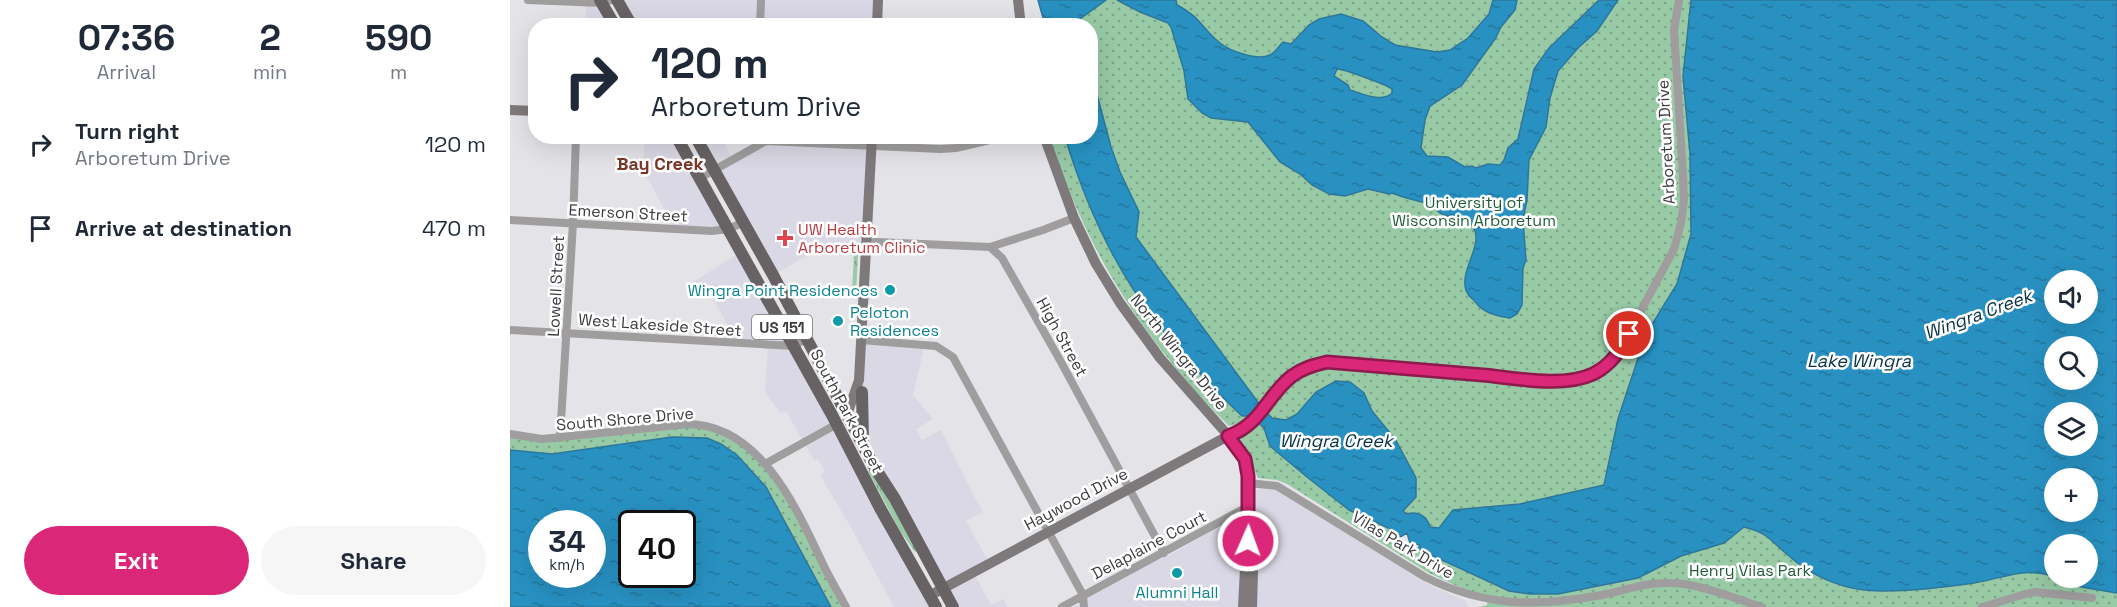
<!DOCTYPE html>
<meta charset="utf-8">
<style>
body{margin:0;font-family:"Space Grotesk",sans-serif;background:#f6f6f7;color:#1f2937;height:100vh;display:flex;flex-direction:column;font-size:22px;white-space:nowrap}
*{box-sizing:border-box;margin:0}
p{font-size:20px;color:#747a83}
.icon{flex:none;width:33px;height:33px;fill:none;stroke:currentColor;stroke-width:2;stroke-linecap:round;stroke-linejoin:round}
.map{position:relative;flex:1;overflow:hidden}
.side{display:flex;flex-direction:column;background:#fff;width:510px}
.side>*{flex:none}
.hud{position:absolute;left:18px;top:18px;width:570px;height:126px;border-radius:24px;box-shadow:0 6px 24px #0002;background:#fff;color:#1f2937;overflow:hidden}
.buttons{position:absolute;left:1534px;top:270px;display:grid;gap:12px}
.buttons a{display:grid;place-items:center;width:54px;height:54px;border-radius:50%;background:#fff;box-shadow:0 6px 24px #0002;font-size:30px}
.speed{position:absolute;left:18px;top:510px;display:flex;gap:12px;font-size:30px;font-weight:700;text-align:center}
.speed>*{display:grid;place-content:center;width:78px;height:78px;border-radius:50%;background:#fff;box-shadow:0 6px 24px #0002;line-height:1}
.speed small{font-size:15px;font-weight:400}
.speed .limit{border:3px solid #111;border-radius:9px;background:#fff;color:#111}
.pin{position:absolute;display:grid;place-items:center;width:51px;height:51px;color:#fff;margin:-26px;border:3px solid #fff;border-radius:50%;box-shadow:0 2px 6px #0007}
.me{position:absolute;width:66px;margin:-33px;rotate:2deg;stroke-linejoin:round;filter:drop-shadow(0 0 4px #0008)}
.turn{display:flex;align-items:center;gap:21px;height:126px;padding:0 24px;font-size:27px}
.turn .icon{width:78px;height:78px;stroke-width:2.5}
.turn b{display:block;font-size:42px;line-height:51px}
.eta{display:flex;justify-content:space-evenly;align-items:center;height:102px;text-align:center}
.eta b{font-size:36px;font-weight:600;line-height:42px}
.cta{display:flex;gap:12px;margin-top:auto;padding:12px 24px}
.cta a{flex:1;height:69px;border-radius:36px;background:#db2777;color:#fff;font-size:24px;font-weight:600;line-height:69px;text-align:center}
.cta a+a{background:#f6f6f7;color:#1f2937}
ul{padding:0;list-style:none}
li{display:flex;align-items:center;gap:18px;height:84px;padding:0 24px}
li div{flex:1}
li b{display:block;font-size:22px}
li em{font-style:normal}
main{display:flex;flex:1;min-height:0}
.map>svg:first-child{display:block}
.built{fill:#dad8e4}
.grass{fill:url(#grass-tufts)}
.park{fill:url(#park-dots)}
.water{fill:url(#water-ripples);stroke:#2e779a;stroke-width:1.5;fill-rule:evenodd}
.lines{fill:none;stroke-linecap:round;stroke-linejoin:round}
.street{stroke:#9f9d9d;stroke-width:8}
.secondary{stroke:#7e7a7b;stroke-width:10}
.primary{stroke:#676263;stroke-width:12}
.route-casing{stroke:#8e194d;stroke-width:15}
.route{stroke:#db2777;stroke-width:10}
.health-dot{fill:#e0444e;stroke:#fff;stroke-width:2}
.culture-dot{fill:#0f9aa8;stroke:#fff;stroke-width:2}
.labels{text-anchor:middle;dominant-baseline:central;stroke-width:5;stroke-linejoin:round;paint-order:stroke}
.shield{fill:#fff;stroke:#767677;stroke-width:1.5}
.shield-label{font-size:15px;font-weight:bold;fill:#3c3b3d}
.street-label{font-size:16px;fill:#3c3b3d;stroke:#fff}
.park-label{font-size:16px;fill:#215d37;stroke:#fff}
.health-label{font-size:16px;fill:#be3a42;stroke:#fff;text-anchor:start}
.culture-label{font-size:16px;fill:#0d838f;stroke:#fff;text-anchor:end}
.neighbourhood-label{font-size:18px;font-weight:bold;fill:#7b3628;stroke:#fff}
.water-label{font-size:18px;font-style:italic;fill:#053247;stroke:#fff}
</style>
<main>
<section class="side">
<div class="eta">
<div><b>07:36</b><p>Arrival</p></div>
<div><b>2</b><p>min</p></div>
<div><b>590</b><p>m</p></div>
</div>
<ul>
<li><svg class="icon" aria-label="right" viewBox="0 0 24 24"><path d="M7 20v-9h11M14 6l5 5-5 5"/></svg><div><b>Turn right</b><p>Arboretum Drive</p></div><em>120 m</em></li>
<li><svg class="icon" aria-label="arrive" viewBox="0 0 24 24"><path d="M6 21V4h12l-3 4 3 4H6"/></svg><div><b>Arrive at destination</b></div><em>470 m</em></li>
</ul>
<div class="cta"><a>Exit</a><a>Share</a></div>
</section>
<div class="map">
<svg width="1607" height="607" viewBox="0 0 1607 607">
<defs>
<pattern id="grass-tufts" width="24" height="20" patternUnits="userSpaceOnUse" patternTransform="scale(1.5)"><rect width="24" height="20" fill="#98caa6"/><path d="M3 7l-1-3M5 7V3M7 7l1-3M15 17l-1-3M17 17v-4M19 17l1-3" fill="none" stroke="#7da588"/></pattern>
<pattern id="park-dots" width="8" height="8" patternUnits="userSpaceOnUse" patternTransform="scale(1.5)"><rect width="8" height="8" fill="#98caa6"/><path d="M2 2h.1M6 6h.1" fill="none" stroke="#7da588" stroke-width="1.8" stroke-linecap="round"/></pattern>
<pattern id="water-ripples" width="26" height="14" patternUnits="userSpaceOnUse" patternTransform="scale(1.5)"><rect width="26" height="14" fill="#2891c2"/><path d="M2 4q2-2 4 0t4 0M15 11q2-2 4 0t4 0" fill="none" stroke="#24789f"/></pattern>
</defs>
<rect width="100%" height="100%" fill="#e4e3e8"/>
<path class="built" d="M90 0 105 25H75L76 3Z
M107 0H368L367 25H122Z
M135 137H166L218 229H165L137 177 133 164Z
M184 137H211L223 159 250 144 361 147 356 243 343 246 316 245 263 275Z
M231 252 426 607H384L343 531 310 475 315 472 308 459 304 460 276 411 270 413 255 392 258 345 223 344V335L201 295 193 288 180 284Z
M351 340 415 344 403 395 423 419 406 429 412 440 431 430 462 492 473 512 456 521 479 563 463 572 481 605 493 599 497 607H443L353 445Z
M750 489 765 490 773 493 921 586 956 601 959 607H561L578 603 579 596 614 576 662 554 722 518 743 509 745 491Z"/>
<path class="grass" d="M344 253H347L348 255 346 294 342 293Z
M360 470 374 492 407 551 405 552 390 531 358 471Z"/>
<path class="park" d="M596 0H1181L1173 76 1180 154 1181 234 1167 284 1136 334 1108 419 1094 486 1010 504 943 510 929 528 919 527 893 511 862 411 854 393 807 392 787 414 776 420 762 418 750 405 734 423 719 426C633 340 577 253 540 137L580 136V26L569 25 570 19Z
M748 423 754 428 760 446 797 477 839 510 885 531 883 533 892 543 909 548V550L999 591 1020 594 1128 578 1171 556 1214 543 1234 527C1253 532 1265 540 1278 556L1400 590 1466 583 1518 571 1531 572 1571 587 1607 593V607H969L977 605 979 596 953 589 919 573 777 484 767 480 748 478 730 439Z
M178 424 225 437 271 484 336 607H321L256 487 177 437H162L42 454 0 450V434L14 438Z"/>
<path class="water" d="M528 0H596L570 19 569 26 535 25Z
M607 0H666L667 5C691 17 692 29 710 43 720 51 747 61 760 55 765 53 769 46 773 42L781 44 799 25 809 19 831 14 853 21 872 37 885 45 927 52 940 50 958 38 979 14 983 0H1007L1005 10 991 27 985 39 952 85 920 106 915 120 911 148 917 156 938 157 955 167 962 166 966 168 978 164 990 165 994 160 998 148 1008 139 1024 69 1039 48 1089 0H1108L1087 31 1069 47 1048 71 1040 98 1036 127 1019 160 1017 200 1013 220 1016 260 1013 268 1012 305 1007 314 1000 318C990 317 974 313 967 304 964 299 958 297 956 290 949 270 976 242 962 226 953 216 943 219 932 214 927 212 923 205 918 204 906 200 894 198 882 193L879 194 858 189 835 196 819 194 802 185 790 174 770 162 738 122 701 118 692 113 678 99 674 71 661 27 658 23 630 12ZM827 69C834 69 877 85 882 89V93C872 103 853 94 840 90L838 85 824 76Z
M1181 0H1607V593L1571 587 1546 578H1578V544H1545V577C1514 566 1495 578 1464 583 1428 588 1390 593 1354 590 1327 587 1299 574 1279 556 1259 540 1261 534 1234 527L1214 543 1171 556 1128 578 1048 594H1020L999 591 908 549 910 545 900 543 897 533 890 537 885 531 839 510 797 477 760 446 754 428 741 416H732C642 331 591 256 555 137L580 136 581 72 601 147 610 172 629 212 626 237 750 405 762 418 776 420 787 414 806 392 826 381 840 382 854 393 862 411 885 439 906 478V497L893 511 897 514C908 511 917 516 920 527L929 528 943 510 1010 504 1094 485 1108 419 1136 334 1167 284 1181 234 1180 154 1173 76ZM1545 280H1578V314H1545ZM1545 346H1578V380H1545ZM1545 412H1578V446H1545ZM1545 478H1578V512H1545Z
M162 437 197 438 211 444 227 455 256 487 321 607H0V450L42 454ZM32 524H82V574H32ZM122 524H172V574H122Z"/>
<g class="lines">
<path class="street" d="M18 0 92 3 101 0
M185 24 186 26
M367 24 405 26
M250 26 251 0
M190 178 256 141 430 149 446 148 497 136
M0 220 202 231 218 229 234 222
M356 243 367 242 480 247 492 258 551 362 654 553
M480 247 533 230 564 218
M0 330 283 346 296 339
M351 340 426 346 443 357 573 595 574 607
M0 434 32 439 178 424C250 425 286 507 312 562 319 577 328 592 336 607
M718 436C751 425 757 395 782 376 793 368 804 365 817 362L1037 380C1071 380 1088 377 1110 350L1164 249 1171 223 1174 200 1173 174 1164 30 1169 0
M50 438 63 223 66 136
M255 464 327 424
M739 483 767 486 915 577C975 607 1026 607 1092 595 1114 591 1136 582 1159 583 1190 583 1222 598 1252 607
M552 607 739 506
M1472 607 1512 595 1525 592 1582 598"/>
<path class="secondary" d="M508 0 511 26
M367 26 368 0
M0 110 26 111
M534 136 564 218 586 264 610 303 650 358 723 441 735 459 739 492 733 607
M337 415 349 380 362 136
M740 551 743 573 742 607
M419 596 718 436"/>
<path class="primary" d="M90 0 105 26
M107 0 122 26
M166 136 322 415 370 508 426 607
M185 136 263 275 365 468 385 499 443 607
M352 392 353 441"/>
</g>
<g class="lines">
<defs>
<path id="route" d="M738 541V476L735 459 718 436C751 425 757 395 782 376 793 368 804 365 817 362 869 366 921 371 973 375 1005 378 1053 388 1083 374 1101 365 1110 351 1119 334"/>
</defs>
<use href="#route" class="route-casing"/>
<use href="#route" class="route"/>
</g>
<path class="health-dot" d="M272 229h6v6h6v6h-6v6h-6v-6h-6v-6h6z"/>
<g class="culture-dot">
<circle cx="380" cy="290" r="6"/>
<circle cx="328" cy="321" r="6"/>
<circle cx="667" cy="573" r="6"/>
</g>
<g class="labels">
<rect class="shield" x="242" y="315" width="60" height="24" rx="4.5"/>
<g class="shield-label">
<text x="272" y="327">US 151</text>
</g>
<g class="street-label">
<text transform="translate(1156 142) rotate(-93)">Arboretum Drive</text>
<text transform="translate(118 213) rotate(3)">Emerson Street</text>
<text transform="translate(46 286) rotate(-87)">Lowell Street</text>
<text transform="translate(150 325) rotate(4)">West Lakeside Street</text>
<text transform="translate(552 337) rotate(61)">High Street</text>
<text transform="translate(669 352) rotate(51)">North Wingra Drive</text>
<text transform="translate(337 411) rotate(62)">South Park Street</text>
<text transform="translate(115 419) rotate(-5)">South Shore Drive</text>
<text transform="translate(566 499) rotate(-28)">Haywood Drive</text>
<text transform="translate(639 545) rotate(-28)">Delaplaine Court</text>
<text transform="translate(893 545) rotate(31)">Vilas Park Drive</text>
</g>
<g class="park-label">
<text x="964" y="202">University of<tspan x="964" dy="18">Wisconsin Arboretum</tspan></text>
<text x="1240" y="570">Henry Vilas Park</text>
</g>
<g class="health-label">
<text x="288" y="229">UW Health<tspan x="288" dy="18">Arboretum Clinic</tspan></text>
</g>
<g class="culture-label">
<text x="368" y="290">Wingra Point Residences</text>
<text x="340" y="312" text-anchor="start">Peloton<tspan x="340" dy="18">Residences</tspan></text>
<text x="667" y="592" text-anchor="middle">Alumni Hall</text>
</g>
<g class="neighbourhood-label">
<text x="150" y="163">Bay Creek</text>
</g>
<g class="water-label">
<text transform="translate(1468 314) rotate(-20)">Wingra Creek</text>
<text x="1349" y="360">Lake Wingra</text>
<text x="826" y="440">Wingra Creek</text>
</g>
</g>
</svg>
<div class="buttons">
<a><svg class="icon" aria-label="sound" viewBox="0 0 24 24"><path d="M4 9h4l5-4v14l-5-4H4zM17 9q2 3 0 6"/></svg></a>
<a><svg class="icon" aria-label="search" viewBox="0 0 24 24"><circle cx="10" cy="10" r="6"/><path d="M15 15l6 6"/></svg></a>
<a><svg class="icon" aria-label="layers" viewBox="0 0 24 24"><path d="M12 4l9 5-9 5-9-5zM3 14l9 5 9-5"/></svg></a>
<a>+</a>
<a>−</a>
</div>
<div class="speed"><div>34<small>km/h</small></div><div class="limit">40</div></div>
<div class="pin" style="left:1119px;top:334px;background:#d93025"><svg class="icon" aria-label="arrive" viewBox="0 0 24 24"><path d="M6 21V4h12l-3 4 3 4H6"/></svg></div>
<svg class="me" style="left:738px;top:541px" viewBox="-20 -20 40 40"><circle r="17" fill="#db2777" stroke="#fff" stroke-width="3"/><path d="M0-11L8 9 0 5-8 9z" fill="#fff"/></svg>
<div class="hud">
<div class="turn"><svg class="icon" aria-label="right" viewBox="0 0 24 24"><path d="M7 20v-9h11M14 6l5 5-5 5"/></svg><div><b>120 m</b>Arboretum Drive</div></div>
</div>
</div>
</main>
